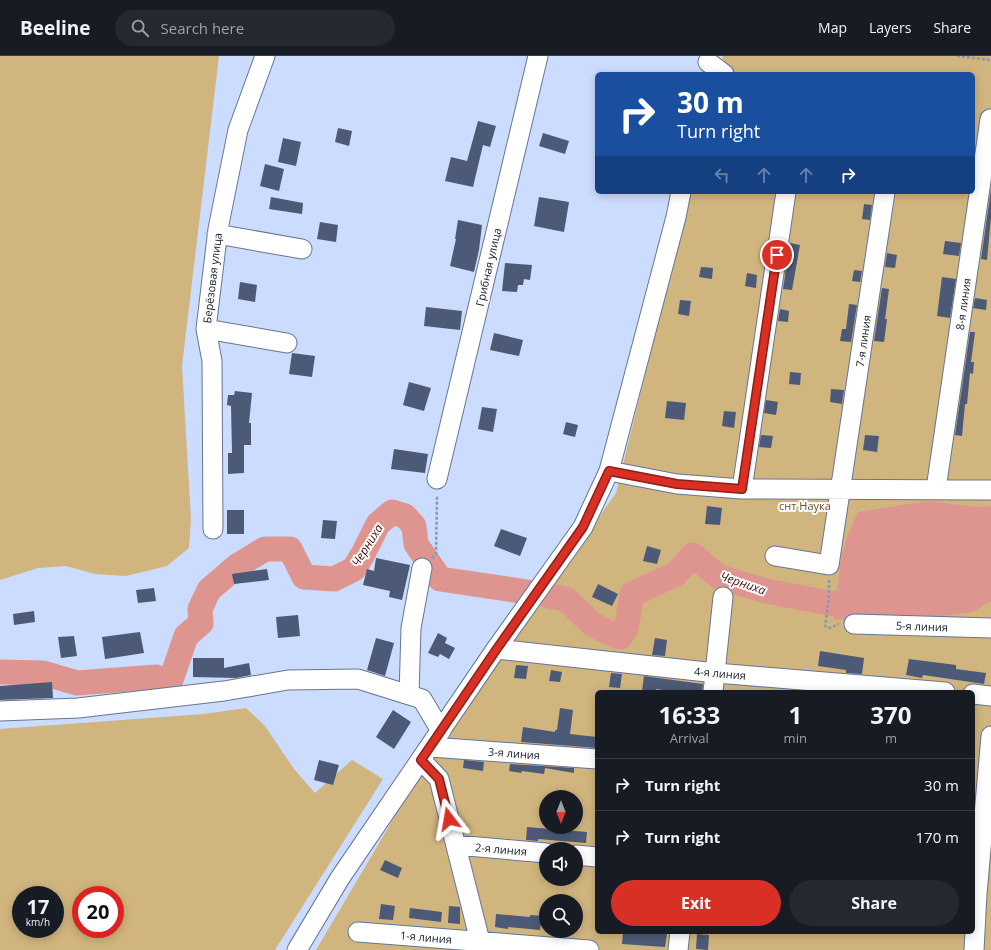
<!DOCTYPE html>
<meta charset="utf-8">
<style>
body{margin:0;font-family:"Open Sans",sans-serif;background:#242831;color:#f1f3f6;height:100vh;display:flex;flex-direction:column;font-size:15px;white-space:nowrap}
*{box-sizing:border-box;margin:0}
p{font-size:13px;color:#9ea1a6}
.icon{flex:none;width:22px;height:22px;fill:none;stroke:currentColor;stroke-width:2;stroke-linecap:round;stroke-linejoin:round}
.map{position:relative;flex:1;overflow:hidden}
.panel{position:absolute;left:595px;top:634px;width:380px;height:244px;display:flex;flex-direction:column;background:#171b24;border-radius:6px;box-shadow:0 2px 10px #0003}
.panel>*{flex:none}
.top-card{position:absolute;left:595px;top:16px;width:380px;height:122px;border-radius:6px;box-shadow:0 2px 10px #0003;background:#1a4fa0;color:#fff;overflow:hidden}
.needle{width:26px;rotate:180deg}
.fabs{position:absolute;left:539px;top:734px;display:grid;gap:8px}
.fabs a{display:grid;place-items:center;width:44px;height:44px;border-radius:50%;background:#171b24;box-shadow:0 2px 10px #0003;font-size:20px}
.speed{position:absolute;left:12px;top:830px;display:flex;gap:8px;font-size:20px;font-weight:700;text-align:center}
.speed>*{display:grid;place-content:center;width:52px;height:52px;border-radius:50%;background:#171b24;box-shadow:0 2px 10px #0003;line-height:1}
.speed small{font-size:10px;font-weight:400}
.speed .limit{border:6px solid #d22;background:#fff;color:#111}
.pin{position:absolute;display:grid;place-items:center;width:34px;height:34px;color:#fff;margin:-17px;border:2px solid #fff;border-radius:50%;box-shadow:0 1px 4px #0007}
.me{position:absolute;width:44px;margin:-22px;rotate:346deg;stroke-linejoin:round;filter:drop-shadow(0 0 3px #0008)}
.turn{display:flex;align-items:center;gap:14px;height:84px;padding:0 16px;font-size:18px}
.turn .icon{width:52px;height:52px;stroke-width:2.5}
.turn b{display:block;font-size:28px;line-height:34px}
.lanes{display:flex;align-items:center;height:38px;padding:0 16px;background:#0003;justify-content:center;gap:20px;direction:ltr}
.lanes .off{opacity:.35}
.eta{display:flex;justify-content:space-evenly;align-items:center;height:68px;text-align:center}
.eta b{font-size:24px;font-weight:700;line-height:28px}
.cta{display:flex;gap:8px;margin-top:auto;padding:8px 16px}
.cta a{flex:1;height:46px;border-radius:24px;background:#d93025;color:#fff;font-size:16px;font-weight:700;line-height:46px;text-align:center}
.cta a+a{background:#242831;color:#f1f3f6}
ul{padding:0;list-style:none}
li{display:flex;align-items:center;gap:12px;height:52px;padding:0 16px;border-top:1px solid #363941}
li div{flex:1}
li b{display:block;font-size:15px}
li em{font-style:normal}
header{display:flex;align-items:center;gap:24px;box-sizing:border-box;height:56px;padding:0 20px;background:#171b24;border-bottom:1px solid #363941}
header strong{font-size:19px}
nav{display:flex;gap:22px;margin-inline-start:auto;font-size:14px}
.search{width:280px;height:36px;background:#242831;display:flex;align-items:center;gap:10px;box-sizing:border-box;padding:0 14px;border-radius:22px;color:#9ea1a6;font-size:15px}
.map>svg:first-child{display:block}
.green{fill:#d1b57e;fill-rule:evenodd}
.water{fill:#de958f}
.lines{fill:none;stroke-linecap:round;stroke-linejoin:round}
.river{stroke:#de958f;stroke-width:25}
.building{fill:#4c5a77}
.minor-casing{stroke:#667593;stroke-width:21}
.path{stroke:#8a97b1;stroke-width:2.5;stroke-dasharray:3 2;stroke-linecap:butt}
.minor{stroke:#fff;stroke-width:19}
.route-casing{stroke:#8d1f18;stroke-width:10}
.route{stroke:#d93025;stroke-width:7}
.labels{text-anchor:middle;dominant-baseline:central;stroke-width:4;stroke-linejoin:round;paint-order:stroke}
.street-label{font-size:11px;fill:#141a26;stroke:#fdfdfd}
.park-label{font-size:11px;fill:#685222;stroke:#fdfdfd}
.water-label{font-size:12px;font-style:italic;fill:#4e0d0f;stroke:#fdfdfd}
</style>
<header>
<strong>Beeline</strong>
<div class="search"><svg class="icon" aria-label="search" viewBox="0 0 24 24"><circle cx="10" cy="10" r="6"/><path d="M15 15l6 6"/></svg>Search here</div>
<nav><a>Map</a><a>Layers</a><a>Share</a></nav>
</header>
<div class="map">
<svg width="991" height="894" viewBox="0 0 991 894">
<rect width="100%" height="100%" fill="#cbdcfe"/>
<path class="green" d="M0 0H219L182 310 191 463 189 492 167 510 126 520 95 518 66 510 38 512 0 524Z
M723 0H991V894H316L388 772 436 686 504 595 616 437 690 136H973V18H719ZM597 636H973V876H597ZM546 741H576V771H546ZM546 793H576V823H546ZM546 845H576V875H546Z
M246 652 265 670 294 713 315 737 352 704 383 723 275 894H0V673L204 658ZM21 839H55V873H21ZM81 839H115V873H81Z"/>
<path class="water" d="M928 445 977 451 991 450V545L973 556 888 567 834 563C832 551 834 550 836 539 838 529 839 519 840 509 843 490 850 473 858 456Z"/>
<g class="lines">
<path class="river" d="M549 540 566 543 592 568 613 579 620 581 626 573 632 538 676 518 693 499 719 521 766 535 834 548 866 537
M0 616 43 617 77 627 156 621 168 627 171 624 186 580 201 567 200 553 209 534 237 510 265 493H290L304 521 334 523 354 513 363 498 378 468 392 456 405 460 414 470 416 488 440 523 527 536"/>
</g>
<path class="building" d="M478 65 496 70 490 91 483 89 473 131 445 125 451 101 467 105Z
M338 72 352 75 349 90 335 86Z
M543 77 569 85 565 98 539 90Z
M283 82 301 86 296 110 278 106Z
M265 108 284 113 279 135 260 130Z
M991 133V161L987 204 981 203Z
M271 141 303 147 302 158 269 153Z
M539 141 569 146 564 176 534 170Z
M864 148 872 149 870 164 862 163Z
M458 164 482 169 479 194 474 216 450 210 456 183H455Z
M320 166 338 169 336 186 317 183Z
M945 185 961 187 959 200 943 198Z
M790 187 800 189 792 234 783 233Z
M887 197 897 199 895 212 885 211Z
M505 207 532 209 530 224 524 223 523 229H518L517 236 502 235Z
M701 211 713 212 712 223 699 221Z
M854 214 862 215 860 226 852 225Z
M747 217 757 219 756 232 745 230Z
M942 221 956 223 950 262 937 260Z
M240 226 257 229 255 246 238 243Z
M882 232 889 233 885 263H887L884 286 874 285Z
M975 242 987 244 986 254 973 252Z
M680 244 691 245 689 260 678 258Z
M849 248 857 249 851 286 840 285 842 273H846Z
M426 251 462 255 460 274 424 270Z
M780 253 789 255 788 266 778 265Z
M970 276H975L971 306H974L973 318 970 317 967 348H965L962 380 955 379Z
M494 277 523 284 519 300 490 294Z
M292 297 315 300 312 321 289 318Z
M790 316 801 317 800 329 789 328Z
M409 326 431 332 424 355 403 349Z
M831 333 844 334 842 348 830 346Z
M235 335 252 337 249 367H251V389H244V417L228 418V397H232L231 350 227 349 228 339H234Z
M766 344 778 346 776 359 764 357Z
M667 345 686 347 684 364 665 362Z
M482 351 497 353 493 376 478 373Z
M724 355 736 356 734 372 722 370Z
M566 366 578 369 575 381 563 378Z
M761 379 773 380 771 392 759 391Z
M865 379 879 380 877 396 863 394Z
M394 393 428 398 425 417 391 413Z
M707 450 722 452 720 469 705 468Z
M227 454H244V478H227Z
M323 464 337 465 335 483 321 482Z
M501 473 527 482 520 500 494 490Z
M647 490 661 494 657 508 643 505Z
M376 502 410 509 402 544 389 541 390 535 363 529 367 513 374 515Z
M267 513 269 524 234 528 232 518Z
M598 528 618 538 612 550 592 541Z
M154 532 156 545 138 547 136 534Z
M34 555 35 566 14 569 13 558Z
M298 559 300 580 278 582 276 561Z
M140 576 144 597 105 603 102 581Z
M438 577 447 582 445 587 455 592 449 603 440 598 438 601 428 597Z
M74 580 77 600 61 602 58 581Z
M376 582 394 587 385 620 367 614Z
M655 582 667 584 665 600 652 599Z
M820 595 864 602 862 618 846 617V614L818 610Z
M193 602H224V612L249 607 251 619 236 622 193 621Z
M909 603 956 609V613L986 617 984 628 923 619 922 622 906 619Z
M516 609 528 610 526 623 514 622Z
M551 614 562 616 560 626 549 625Z
M611 617 622 618 620 632 609 631Z
M644 620 703 628 702 636H676L656 633V636L642 635Z
M52 626 53 642 0 644V630Z
M560 652 573 654 570 678 597 681V692L521 686 523 671 555 676V674H557Z
M393 654 411 666 394 693 376 681Z
M319 704 339 709 333 729 314 724Z
M464 704 484 706 483 715 463 712Z
M510 708 574 712V717L545 712 544 718 522 715 521 717 509 715Z
M527 771 587 776 586 787 538 783V785L526 784Z
M385 804 402 812 398 822 380 814Z
M381 848 395 850 393 864 379 863Z
M449 850 460 851V868L448 867Z
M410 852 442 856 441 866 409 862Z
M496 858 530 861V859L542 860 540 874 508 871V873L495 871Z
M623 876 667 877 665 891 622 888Z
M697 878 709 879 708 894 696 893Z"/>
<g class="lines">
<defs>
<path id="minor" d="M708 6 724 18
M217 178 302 193
M206 273 287 287
M609 415 677 428 742 433 991 434
M437 423 538 0
M742 433 786 136
M936 433 990 63
M213 473 212 305 206 273 218 173 238 74 265 0
M775 500 829 509 885 136
M854 568 991 572
M496 593 716 617 945 636
M713 636 723 541
M973 638 991 640
M409 639 411 572 422 512
M0 655 78 652 224 635 288 624 358 623 422 643 441 675
M431 691 597 703
M421 704 439 723 480 885
M456 789 546 797
M576 799 597 801
M358 876 589 894
M297 894 340 822 496 593 583 471 609 415 676 161 681 136
M678 894 680 876
M974 894 977 838 991 680"/>
</defs>
<use href="#minor" class="minor-casing"/>
<path class="path" d="M957 0 991 4
M432 502 436 498 437 439
M829 524V543L825 570 830 572 839 568"/>
<use href="#minor" class="minor"/>
</g>
<g class="lines">
<defs>
<path id="route" d="M449 763 439 723 421 704 496 594 583 471 609 415 677 428 742 433 777 199"/>
</defs>
<use href="#route" class="route-casing"/>
<use href="#route" class="route"/>
</g>
<g class="labels">
<g class="street-label">
<text transform="translate(488 211) rotate(-77)">Грибная улица</text>
<text transform="translate(212 222) rotate(-83)">Берёзовая улица</text>
<text transform="translate(963 248) rotate(-82)">8-я линия</text>
<text transform="translate(863 285) rotate(-82)">7-я линия</text>
<text transform="translate(922 570) rotate(2)">5-я линия</text>
<text transform="translate(720 617) rotate(5)">4-я линия</text>
<text transform="translate(514 697) rotate(4)">3-я линия</text>
<text transform="translate(501 793) rotate(5)">2-я линия</text>
<text transform="translate(426 881) rotate(5)">1-я линия</text>
</g>
<g class="park-label">
<text x="805" y="449">снт Наука</text>
</g>
<g class="water-label">
<text transform="translate(367 489) rotate(-58)">Черниха</text>
<text transform="translate(743 527) rotate(19)">Черниха</text>
</g>
</g>
</svg>
<div class="fabs">
<a><svg class="needle" viewBox="-14 -14 28 28"><path d="M0-13l5 13h-10z" fill="#e53935"/><path d="M0 13l5-13h-10z" fill="#9ea1a6"/></svg></a>
<a><svg class="icon" aria-label="sound" viewBox="0 0 24 24"><path d="M4 9h4l5-4v14l-5-4H4zM17 9q2 3 0 6"/></svg></a>
<a><svg class="icon" aria-label="search" viewBox="0 0 24 24"><circle cx="10" cy="10" r="6"/><path d="M15 15l6 6"/></svg></a>
</div>
<div class="speed"><div>17<small>km/h</small></div><div class="limit">20</div></div>
<div class="pin" style="left:777px;top:199px;background:#d93025"><svg class="icon" aria-label="arrive" viewBox="0 0 24 24"><path d="M6 21V4h12l-3 4 3 4H6"/></svg></div>
<svg class="me" style="left:449px;top:763px" viewBox="-20 -20 40 40"><path d="M0-17L14 15 0 8-14 15z" fill="#d93025" stroke="#fff" stroke-width="4"/></svg>
<div class="top-card">
<div class="turn"><svg class="icon" aria-label="right" viewBox="0 0 24 24"><path d="M7 20v-9h11M14 6l5 5-5 5"/></svg><div><b>30 m</b>Turn right</div></div>
<div class="lanes"><svg class="icon off" aria-label="left" viewBox="0 0 24 24"><path d="M17 20v-9H6M10 6l-5 5 5 5"/></svg><svg class="icon off" aria-label="ahead" viewBox="0 0 24 24"><path d="M12 20V5M6 11l6-6 6 6"/></svg><svg class="icon off" aria-label="ahead" viewBox="0 0 24 24"><path d="M12 20V5M6 11l6-6 6 6"/></svg><svg class="icon" aria-label="right" viewBox="0 0 24 24"><path d="M7 20v-9h11M14 6l5 5-5 5"/></svg></div>
</div>
<section class="panel">
<div class="eta">
<div><b>16:33</b><p>Arrival</p></div>
<div><b>1</b><p>min</p></div>
<div><b>370</b><p>m</p></div>
</div>
<ul>
<li><svg class="icon" aria-label="right" viewBox="0 0 24 24"><path d="M7 20v-9h11M14 6l5 5-5 5"/></svg><div><b>Turn right</b></div><em>30 m</em></li>
<li><svg class="icon" aria-label="right" viewBox="0 0 24 24"><path d="M7 20v-9h11M14 6l5 5-5 5"/></svg><div><b>Turn right</b></div><em>170 m</em></li>
</ul>
<div class="cta"><a>Exit</a><a>Share</a></div>
</section>
</div>
